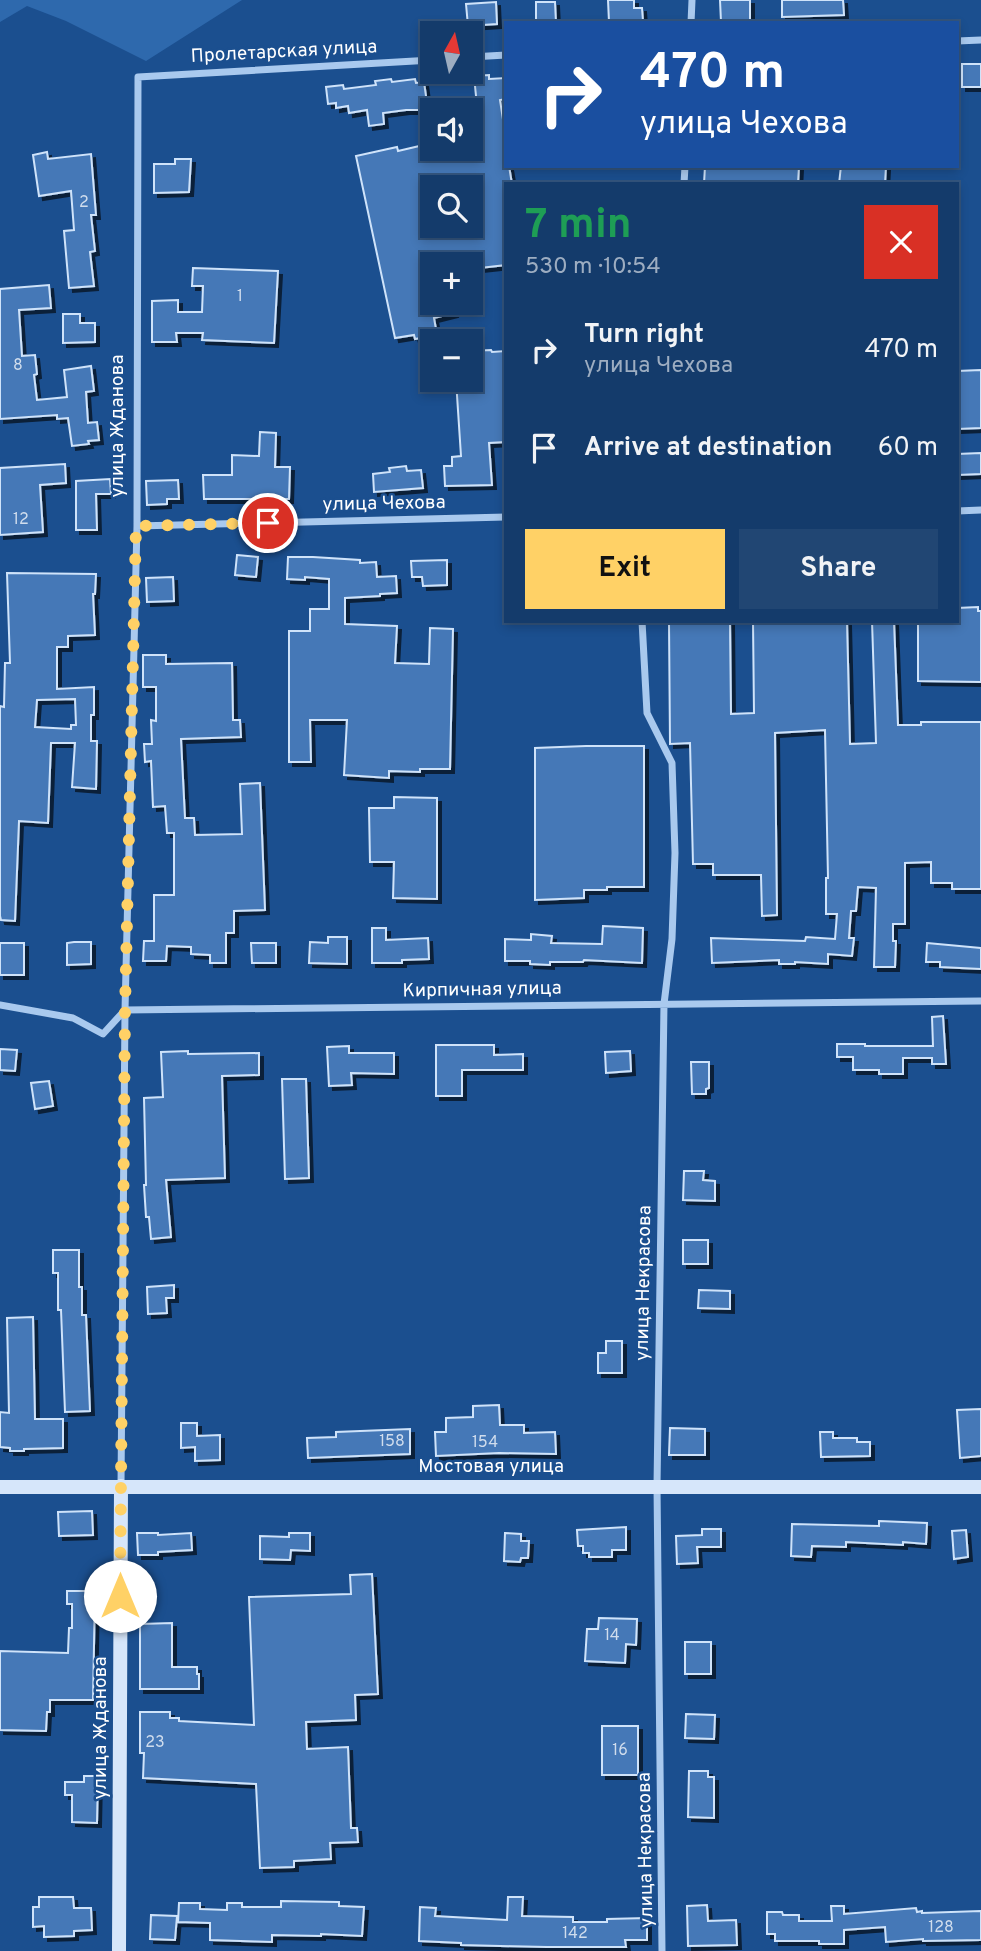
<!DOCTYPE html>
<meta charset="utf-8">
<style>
body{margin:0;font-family:Overpass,sans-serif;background:#214673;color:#f1f3f6;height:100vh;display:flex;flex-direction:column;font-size:26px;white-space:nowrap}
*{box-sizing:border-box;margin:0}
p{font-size:23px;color:#9dadc1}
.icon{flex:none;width:38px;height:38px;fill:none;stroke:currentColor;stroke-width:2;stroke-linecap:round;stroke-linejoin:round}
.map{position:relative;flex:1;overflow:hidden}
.sheet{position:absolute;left:504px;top:182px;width:455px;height:441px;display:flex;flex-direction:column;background:#143b6b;border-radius:0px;box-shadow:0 4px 10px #0003,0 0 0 2px #33557e}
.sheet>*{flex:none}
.banner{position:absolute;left:504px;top:21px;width:455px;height:147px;border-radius:0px;box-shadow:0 4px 10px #0003,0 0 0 2px #33557e;background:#1a4fa0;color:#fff;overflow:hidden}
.needle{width:46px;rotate:8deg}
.controls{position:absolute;left:420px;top:21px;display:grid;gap:14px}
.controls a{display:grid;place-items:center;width:63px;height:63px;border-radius:0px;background:#143b6b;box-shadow:0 4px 10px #0003,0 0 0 2px #33557e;font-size:35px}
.pin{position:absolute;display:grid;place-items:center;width:60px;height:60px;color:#fff;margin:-30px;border:4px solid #fff;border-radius:50%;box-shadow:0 2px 7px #0007}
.me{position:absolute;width:77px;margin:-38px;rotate:0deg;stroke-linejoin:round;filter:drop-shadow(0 0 5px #0008)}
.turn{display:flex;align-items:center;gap:24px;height:147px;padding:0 21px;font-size:32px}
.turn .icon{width:91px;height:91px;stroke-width:2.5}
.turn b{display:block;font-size:49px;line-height:60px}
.round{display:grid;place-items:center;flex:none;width:74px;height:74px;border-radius:0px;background:#214673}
.overview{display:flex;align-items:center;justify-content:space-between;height:119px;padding:0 21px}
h1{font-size:42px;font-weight:700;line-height:52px;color:#1e9e55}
.primary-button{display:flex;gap:14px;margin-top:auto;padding:14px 21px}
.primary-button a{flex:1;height:80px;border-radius:0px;background:#ffd166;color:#111;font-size:28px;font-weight:700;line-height:80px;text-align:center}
.primary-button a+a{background:#214673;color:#f1f3f6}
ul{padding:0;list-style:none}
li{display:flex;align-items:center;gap:21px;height:98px;padding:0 21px}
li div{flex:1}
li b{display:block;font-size:26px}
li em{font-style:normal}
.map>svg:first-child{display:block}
.green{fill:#2e69ad}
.building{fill:#4478b7;stroke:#cfe3fa;stroke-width:2;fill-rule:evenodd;filter:url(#shadow)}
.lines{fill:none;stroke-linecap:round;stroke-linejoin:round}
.street{stroke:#a9c9ee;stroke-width:7}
.secondary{stroke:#d6e6fa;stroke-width:14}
.route{stroke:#ffd166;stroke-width:12;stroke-dasharray:0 21.6}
.labels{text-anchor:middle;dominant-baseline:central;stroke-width:5;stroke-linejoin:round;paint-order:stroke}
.number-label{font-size:16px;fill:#d0dded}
.street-label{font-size:19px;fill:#fff;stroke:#1b4f8f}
</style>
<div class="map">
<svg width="981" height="1951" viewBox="0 0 981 1951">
<defs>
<filter id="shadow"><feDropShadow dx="4" dy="4" stdDeviation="0" flood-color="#0009"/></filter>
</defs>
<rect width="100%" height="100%" fill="#1b4f8f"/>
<path class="green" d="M0 0H242L146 61 66 21 27 6 0 22Z"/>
<path class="building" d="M608 0H634V8H642L643 21 609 22Z
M720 0H750V20L721 22Z
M782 0H843L844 15 782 17Z
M496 2 497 24 468 26 466 4Z
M536 2H555L556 23H536Z
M962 64H981V87H962Z
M489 75V79L506 78V99L500 100 506 139V166H509L512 184H506V265L471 269V264H432V303H452L454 313 434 318 437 335 415 339 414 335 395 338 356 156 397 147 398 151 432 143V149H471V107L477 106 474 76ZM427 187H471V226H432V212Z
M391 79 392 82 415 79 416 83 424 82 428 110H406L383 113 384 124 369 126 367 110 349 113 348 106 336 108V103L328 104 326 87 343 85 344 89 376 85 375 81Z
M47 152 48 159 91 154 96 215H91L95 251 90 252 94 286 69 288 64 231 74 230 71 191 39 196 33 155Z
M175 159H191L189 192 154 193V164H175Z
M705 166H799L798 184H704Z
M841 166H886L885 184H839Z
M193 268 278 271 274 343 202 340 203 333H176L177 342H152V301L178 300V312H202L203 286H192Z
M49 285 51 308 19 310 22 356 35 355 37 374 34 375 37 400 67 397 64 370 91 366 94 391 86 392 88 423 97 422 99 440 88 441 89 444 72 446 68 418 57 419V415L0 419V289Z
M63 314H80V323H95V342L63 343Z
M491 350 492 352 506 351V442L489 443 492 485 445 486 444 466H452V457L461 456 456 380H471V351Z
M981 370V428L957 429V371Z
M260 432 276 433 275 467H290L289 499H204L203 475H232V455L259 456Z
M981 453V474L957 475V454Z
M65 464 66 483 40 485 43 532 0 535V468Z
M406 466 407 471 421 470 423 488 374 492 373 474 390 472 389 468Z
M110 479 111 494H96L97 530H76V481Z
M178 480 179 499H167V504L147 505 146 481Z
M237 555 258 557 256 577 235 575Z
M288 557H313L360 560V563L376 562 377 577 396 576 397 593 380 594V596L345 598V624L397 626 395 663 429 664 430 628 453 629 450 769H420V772L389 771V778L344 775 347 720H310L311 762H289V631H310V609H329V579L305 577V580L287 579Z
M447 560V585L423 586 422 577H412L411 561Z
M7 573 96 574 95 594H93L95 635 68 636V647H57V689L94 687V715H91V741H97L96 789 72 787 75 743H51L48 823 19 821 15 921 1 920 0 916V706L4 707 5 663H10ZM75 699 76 725H71V729L35 727 37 700Z
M173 577 174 601 147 602 146 578Z
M978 607V611H981V682L918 681V621H957V608Z
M669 621H730L731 714 754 713 753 621H847L850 744 876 743 872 621H894L898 725H921V722H981V889H952V883H931V862L905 863V924H893V941H896L895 967H874L876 888 858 887 856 911H851L849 938H854L852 956 828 954V964L795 962V964H779V960L712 963 711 938 805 941 806 937 835 939 837 914H826V878H828L825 730 775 733 777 915 762 916 761 875H713V864H693L690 743 670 744Z
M143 655H166V664L232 663 233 720H240L241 737 181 739 185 818H194L195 835 242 834 240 784 260 783 265 910 234 911V933H226V963H210V955L191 954V947L167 946 166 961H143L144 941H154V895H174V833H167L165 806 153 807 151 761 145 762 144 744H152L151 720 156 721V687H143Z
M586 746H644V887H607V890H584V898L535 900V748Z
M394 797 437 798V899L393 898 394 862H370L369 808H394Z
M603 926 643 928 642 963 584 960 583 962H550V965L530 964V961H505V939L531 940V934L552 936 551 943 602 944Z
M372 928H386V940L428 938 429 959 402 960V963H372Z
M328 937H347V964L309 963 310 942 328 943Z
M74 942H91V964L67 965V943Z
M0 943H24V975H0Z
M251 943H276V963H252Z
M927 943 981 948V969L940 967V962H926Z
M943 1016 946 1064H932V1058H903V1074H879V1070H853V1057H837V1044H865V1046H933L932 1017Z
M436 1045H494V1055L523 1054V1070H462V1096H436Z
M349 1046V1053H394V1074L351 1073 352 1085 329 1086 327 1047Z
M0 1049 17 1050 15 1071 0 1070Z
M188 1051V1054L259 1053V1075L222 1076 225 1178 166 1180 171 1237 151 1239 149 1217H146L144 1185H146L144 1098 163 1097 161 1052Z
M630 1051 631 1071 606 1073 605 1052Z
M691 1062H709V1088L706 1089V1094H692Z
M282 1079H306L309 1178 285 1179Z
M49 1081 53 1106 35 1109 31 1083Z
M684 1171H704L703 1180 715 1181V1201L683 1200Z
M683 1240H708V1264H683Z
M53 1250H79V1287H82V1315H86L90 1411 65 1412 61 1310H58V1273H53Z
M174 1285V1298H166L167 1313 148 1314 147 1287Z
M699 1290 730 1291V1309L698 1308Z
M33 1317 35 1419H63V1448L24 1449V1451H10V1448L0 1447V1412L9 1413 7 1318Z
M606 1341H622V1373H598V1353H606Z
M499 1405 500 1425H524V1433L555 1432 556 1454 499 1453 436 1456 435 1432H446V1418L473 1417V1406Z
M981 1409V1456L960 1458 957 1410Z
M181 1423H197V1436L220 1435V1460L195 1461V1447L181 1448Z
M670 1428 705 1429V1455H669Z
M410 1429V1454L308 1458 307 1438 336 1437V1432Z
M820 1432H833V1438H857V1442H870V1456L821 1457Z
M92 1511 93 1535 59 1536 58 1512Z
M879 1521 927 1523 926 1544 903 1542V1545L846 1542V1547L812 1546 811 1557 791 1556 792 1524 879 1526Z
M626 1527V1550H612V1557H589V1553H583V1546H578L577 1530Z
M702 1529H721V1547H697L698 1563 677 1564 676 1536 702 1535Z
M966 1530 968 1557 954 1559 952 1531Z
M137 1533H158V1535L191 1533 192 1550 158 1552V1555H138Z
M289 1533H310V1551L291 1550 290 1560 260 1559V1536L289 1537Z
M505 1533 521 1534V1541H529L528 1558H521L520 1562 504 1561Z
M372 1574 378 1694 355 1695 356 1720 306 1722 307 1749 348 1747 351 1828H357L358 1842 330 1843 331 1859 294 1861V1867L260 1868 256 1784 143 1778 144 1753H140V1712H170V1718H179V1721L254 1725 249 1597 351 1594 350 1575Z
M67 1591H95L93 1700H50V1712H47L46 1731 0 1730V1651L68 1653 69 1628H72V1604H67Z
M599 1618 637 1619 636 1645 626 1644 625 1663 585 1661 587 1629H598Z
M172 1623V1667H197V1674H199V1689H140V1624Z
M685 1642H711V1674H685Z
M686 1714 715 1715 714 1739 685 1738Z
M602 1726H638V1775H602Z
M689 1771H708V1777H714V1818L688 1817Z
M84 1776H98L97 1823 72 1822V1795H65V1782H84Z
M39 1897H73L74 1908H91L92 1930 74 1931V1936L44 1937V1926L33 1927V1907H39Z
M508 1897H523L522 1916 573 1917V1922H607V1919L647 1918V1940H625L626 1947H547L461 1945V1943L419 1941 420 1907 436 1908 435 1916 507 1920Z
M281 1901 339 1902V1906L364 1907 362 1936 321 1934V1936L272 1935V1942L210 1940V1923L178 1922 179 1903H200V1909L227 1910V1903H242V1907H281Z
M707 1905 708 1921 736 1920 737 1945 688 1946 687 1906Z
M831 1906H844V1914L916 1908 917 1912 922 1911V1913L981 1911V1940L923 1941V1939L886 1942 885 1927 844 1930V1944H819V1941H775V1934H767V1912H782L783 1915H799V1921H832Z
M151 1915 177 1916 175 1940 150 1939Z"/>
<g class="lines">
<path class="street" d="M691 23 692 0
M957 41 981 40
M471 57 506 55
M684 184 685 166
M957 511 981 510
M137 526 506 517
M642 621 647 713 672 763 675 853 672 939 664 1004 657 1486 662 1951
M0 1005 73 1018 103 1034 125 1010 981 1001
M121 1486 125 1010 137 526 138 77 432 60"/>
<path class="secondary" d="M0 1487H981
M119 1951 121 1486"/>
</g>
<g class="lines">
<path class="route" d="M120 1596 125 1010 136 526 268 523"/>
</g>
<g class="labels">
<g class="number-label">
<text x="84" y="203">2</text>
<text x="240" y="297">1</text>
<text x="18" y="366">8</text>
<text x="21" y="520">12</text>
<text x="392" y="1442">158</text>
<text x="485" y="1443">154</text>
<text x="612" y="1636">14</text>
<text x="155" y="1743">23</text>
<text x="620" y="1751">16</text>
<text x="941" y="1928">128</text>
<text x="575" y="1934">142</text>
</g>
<g class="street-label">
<text transform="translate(284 52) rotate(-3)">Пролетарская улица</text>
<text transform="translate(118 426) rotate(-90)">улица Жданова</text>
<text transform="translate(384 504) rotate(-1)">улица Чехова</text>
<text transform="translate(482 990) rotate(-1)">Кирпичная улица</text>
<text transform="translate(644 1283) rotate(-89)">улица Некрасова</text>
<text x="491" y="1467">Мостовая улица</text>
<text transform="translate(101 1728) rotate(-90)">улица Жданова</text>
<text transform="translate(646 1850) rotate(-91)">улица Некрасова</text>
</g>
</g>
</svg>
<div class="controls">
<a><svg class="needle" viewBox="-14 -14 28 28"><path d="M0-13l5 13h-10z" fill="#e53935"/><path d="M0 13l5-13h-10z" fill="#9dadc1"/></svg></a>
<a><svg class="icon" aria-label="sound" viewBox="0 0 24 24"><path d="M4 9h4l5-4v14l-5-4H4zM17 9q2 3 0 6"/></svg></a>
<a><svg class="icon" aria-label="search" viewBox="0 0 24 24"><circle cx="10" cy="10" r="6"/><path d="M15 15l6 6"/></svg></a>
<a>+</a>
<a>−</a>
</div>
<div class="pin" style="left:268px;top:523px;background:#d93025"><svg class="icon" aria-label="arrive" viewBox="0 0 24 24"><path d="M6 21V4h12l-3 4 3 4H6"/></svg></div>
<svg class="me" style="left:120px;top:1596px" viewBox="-20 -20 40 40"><circle r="19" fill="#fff"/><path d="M0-13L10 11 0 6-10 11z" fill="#ffd166"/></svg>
<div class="banner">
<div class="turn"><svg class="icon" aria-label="right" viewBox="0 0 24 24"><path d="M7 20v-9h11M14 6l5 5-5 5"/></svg><div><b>470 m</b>улица Чехова</div></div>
</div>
<section class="sheet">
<div class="overview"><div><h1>7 min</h1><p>530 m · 10:54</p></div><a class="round" style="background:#d93025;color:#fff"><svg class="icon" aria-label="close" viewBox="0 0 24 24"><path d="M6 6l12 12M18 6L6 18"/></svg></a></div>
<ul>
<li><svg class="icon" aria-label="right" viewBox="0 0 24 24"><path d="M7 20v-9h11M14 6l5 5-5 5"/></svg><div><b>Turn right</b><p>улица Чехова</p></div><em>470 m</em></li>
<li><svg class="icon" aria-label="arrive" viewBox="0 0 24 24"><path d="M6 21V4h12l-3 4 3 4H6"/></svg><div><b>Arrive at destination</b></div><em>60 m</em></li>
</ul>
<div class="primary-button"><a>Exit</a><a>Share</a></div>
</section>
</div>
